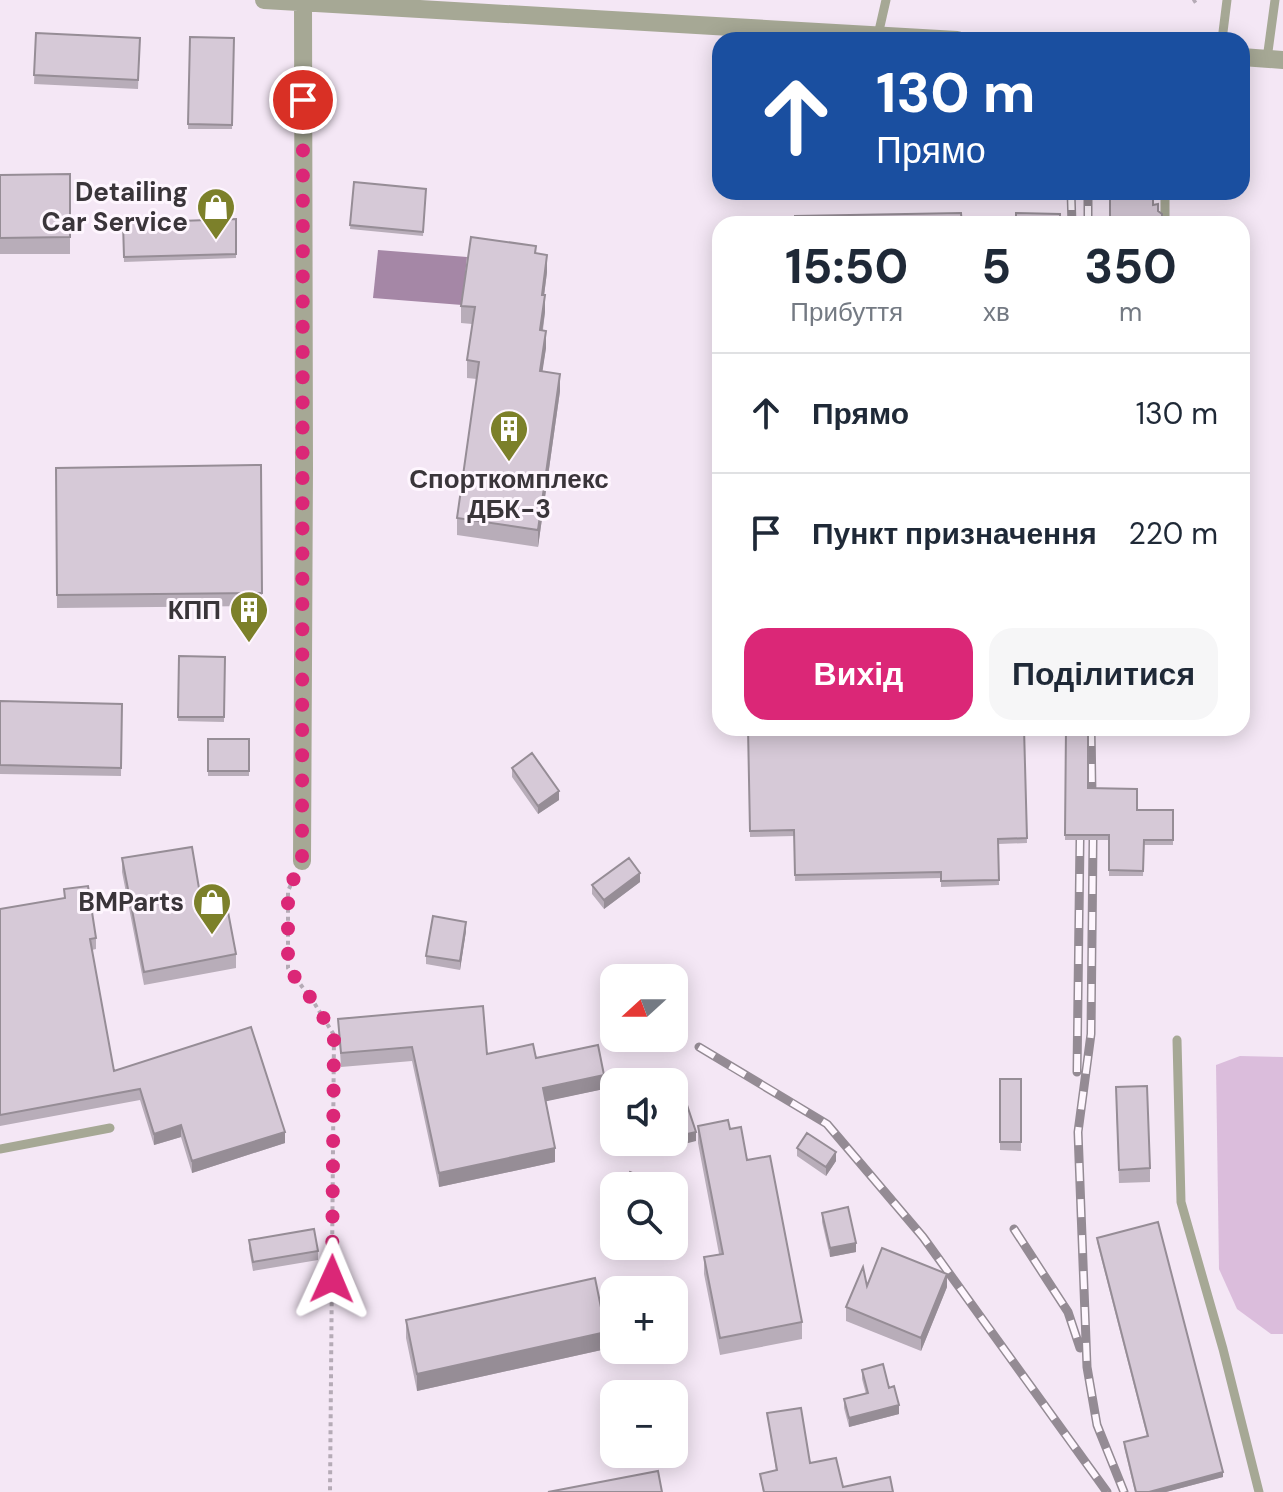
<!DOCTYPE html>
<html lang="uk">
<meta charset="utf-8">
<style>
body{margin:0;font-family:"DM Sans",sans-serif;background:#f6f6f7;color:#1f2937;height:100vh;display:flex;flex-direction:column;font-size:30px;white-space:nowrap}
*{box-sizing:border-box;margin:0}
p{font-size:26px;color:#747a83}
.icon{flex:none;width:44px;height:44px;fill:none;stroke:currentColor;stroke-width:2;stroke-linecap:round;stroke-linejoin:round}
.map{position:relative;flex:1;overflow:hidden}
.side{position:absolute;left:712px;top:216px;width:538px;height:520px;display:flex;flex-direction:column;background:#fff;border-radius:24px;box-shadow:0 4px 20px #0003}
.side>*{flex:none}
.hud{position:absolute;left:712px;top:32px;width:538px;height:168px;border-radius:24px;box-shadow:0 4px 20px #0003;background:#1a4fa0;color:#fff;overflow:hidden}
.needle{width:52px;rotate:249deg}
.tools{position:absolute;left:600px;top:964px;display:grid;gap:16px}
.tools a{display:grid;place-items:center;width:88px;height:88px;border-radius:16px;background:#fff;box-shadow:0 4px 20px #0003;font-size:40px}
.pin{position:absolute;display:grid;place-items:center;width:68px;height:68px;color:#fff;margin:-34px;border:4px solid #fff;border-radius:50%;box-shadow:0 2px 8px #0007}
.me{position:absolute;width:88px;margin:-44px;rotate:1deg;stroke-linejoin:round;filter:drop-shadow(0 0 6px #0008)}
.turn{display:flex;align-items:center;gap:28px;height:168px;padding:0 32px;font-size:36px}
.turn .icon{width:104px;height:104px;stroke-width:2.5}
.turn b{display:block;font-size:56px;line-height:68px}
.eta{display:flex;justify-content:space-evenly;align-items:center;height:136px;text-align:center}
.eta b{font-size:48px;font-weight:700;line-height:56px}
.primary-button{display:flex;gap:16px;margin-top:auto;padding:16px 32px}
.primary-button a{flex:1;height:92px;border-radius:24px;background:#db2777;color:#fff;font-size:32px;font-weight:700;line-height:92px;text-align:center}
.primary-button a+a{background:#f6f6f7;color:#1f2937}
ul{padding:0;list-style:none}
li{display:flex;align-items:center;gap:24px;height:120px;padding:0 32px;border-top:2px solid #e0e1e3}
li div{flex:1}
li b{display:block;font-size:30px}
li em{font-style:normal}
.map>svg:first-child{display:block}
.green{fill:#dbbddc}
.water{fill:#a587a6}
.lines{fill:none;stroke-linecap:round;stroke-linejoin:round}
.path{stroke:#b5abb6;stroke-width:4;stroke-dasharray:4 4;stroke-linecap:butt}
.service{stroke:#a6a895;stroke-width:9}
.minor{stroke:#a6a895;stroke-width:18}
.rail-casing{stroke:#948b94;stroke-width:9}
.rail{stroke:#fef6fe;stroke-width:6;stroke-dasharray:18;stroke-linecap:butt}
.wall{fill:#b8adb9}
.shaded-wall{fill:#968d96}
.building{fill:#d6c9d7;stroke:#968d96;stroke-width:2}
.route{stroke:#db2777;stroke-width:14;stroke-dasharray:0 25.2}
.labels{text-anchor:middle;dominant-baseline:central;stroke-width:6;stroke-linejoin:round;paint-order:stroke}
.poi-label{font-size:26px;font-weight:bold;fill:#3a353a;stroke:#fef6fe;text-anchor:end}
</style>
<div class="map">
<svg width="1283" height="1492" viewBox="0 0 1283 1492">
<rect width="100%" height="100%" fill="#f4e7f5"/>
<path class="green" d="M1240 1056 1283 1057V1334H1271L1237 1309 1219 1269 1216 1065Z"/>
<path class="water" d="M378 250 467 257 462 305 373 298Z"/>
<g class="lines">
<path class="path" d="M1193 2 1196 0
M294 878 288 891V968L313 1001 334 1035 330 1492"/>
<path class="service" d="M878 35 886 0
M1222 40 1227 0
M1267 59 1275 0
M1165 192V224
M1177 1040 1181 1202 1223 1349 1259 1492
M0 1149 110 1128"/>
<path class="minor" d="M264 0 957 40
M1242 57 1283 60
M302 861 304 468 303 2"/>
<defs>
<path id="rail" d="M1071 192 1072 224
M1088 224V192
M1091 728 1092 794
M1093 840 1091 1034 1078 1132 1087 1367 1097 1425 1124 1492
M699 1047 827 1124 923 1237 1107 1492
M1077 1072 1080 840
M1014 1229 1068 1312 1080 1348"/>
</defs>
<use href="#rail" class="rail-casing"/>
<use href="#rail" class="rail"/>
</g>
<path class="wall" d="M36 33 140 38 138 89 34 84Z
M190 37 234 38 232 129H188Z
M70 174V254H0V175Z
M354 182 426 189 423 236 350 229Z
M236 219V258L124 262 123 223Z
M536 253 547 272 544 295 545 312 543 330 546 348 542 371 560 391 538 547 457 535V518L477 379 467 378V360L472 324 461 323V306Z
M261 465 262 606 57 608 56 468Z
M179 656 225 657 224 722 178 721Z
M0 701 122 704 121 776 0 774Z
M748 728H1024L1027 843 998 844 999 885 941 887V878L795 881 794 836 750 837Z
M1066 728 1088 788 1137 810H1173V845H1144L1143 876H1109V840H1065Z
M208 739H249V776H208Z
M512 768 559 800 538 814 512 777Z
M122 858 201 900 236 954V968L144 985 122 872Z
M640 882 604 909 592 894V885Z
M64 889 96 938V949L92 950 114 1071 285 1143 192 1173 181 1137 154 1145 140 1100 0 1126V909L64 898Z
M466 931 460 970 426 964V956Z
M338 1019 487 1054 536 1058 604 1089 545 1101 555 1162 439 1187 412 1061 341 1067Z
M1000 1079H1021V1151L1000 1150Z
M1116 1101 1150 1168V1182L1119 1183Z
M698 1126 730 1129 747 1160 802 1322V1339L720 1355 704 1274V1257L719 1254 698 1143Z
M797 1148 836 1161 826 1176 797 1156Z
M822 1213 856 1252 830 1257 822 1222Z
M1097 1238 1223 1477 1166 1492H1135L1124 1447V1442L1147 1436 1097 1242Z
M249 1240 318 1251V1260L253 1271 249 1249Z
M867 1286 947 1287 921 1351 846 1321V1307Z
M406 1320 606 1349 417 1391 406 1338Z
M862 1370 889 1388 899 1414 849 1427 844 1408V1399L866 1394 862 1379Z
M767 1413 810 1463 843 1487 893 1492H763L760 1474 776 1470Z"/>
<path class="shaded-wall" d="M547 255V272L542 312V295Z
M545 295V312L540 347V330Z
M546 331V348L540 388V371Z
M560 374V391L538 547V530Z
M559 791V800L538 814V806Z
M640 873V882L604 909V900Z
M466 922V931L460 970V961Z
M604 1075V1089L543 1102V1088Z
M181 1125V1137L154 1145V1134Z
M285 1132V1143L192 1173V1161Z
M696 1132V1141L657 1151V1142H674V1137Z
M555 1148V1162L439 1187V1173Z
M836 1152V1161L826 1176V1167Z
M856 1243V1252L830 1257V1248Z
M947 1274V1287L921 1351V1338Z
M606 1332V1349L417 1391V1374Z
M899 1405V1414L849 1427V1418Z
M1223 1472V1477L1166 1492H1149Z"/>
<path class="building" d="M36 33 140 38 138 80 34 75Z
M190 37 234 38 232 125 188 124Z
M70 174V237L0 238V175Z
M354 182 426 189 423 232 350 225Z
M1110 192H1153V205L1158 204V211L1162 214V223H1153V224H1110Z
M961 213 962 224H795V216Z
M1016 213 1060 214V224H1016Z
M236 219V254L124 257 123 223Z
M471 237 536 246 535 253 547 255 542 295H545L540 330 546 331 540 371 560 374 538 530 457 518 479 362 467 360 475 307 461 306Z
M261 465 262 593 57 595 56 468Z
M179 656 225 657 224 717H178Z
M0 701 122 704 121 768 0 765Z
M748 728H1024L1027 838 998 839 999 880 941 881V872L795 875 794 830 750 831Z
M1066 728H1088V788L1137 789V810H1173V840H1144L1143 871 1109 870V835H1065Z
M208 739H249V771H208Z
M532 753 559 791 538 806 512 768Z
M192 847 201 900 225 896 236 954 144 972 122 858Z
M629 858 640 873 604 900 592 885Z
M88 886 96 938 90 939 114 1071 251 1027 285 1132 192 1161 181 1125 154 1134 140 1089 0 1115V909L65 898 64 889Z
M433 916 466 922 460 961 426 956Z
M483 1006 487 1054 533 1044 536 1058 598 1045 604 1075 543 1088 555 1148 439 1173 412 1047 341 1053 338 1019Z
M648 1075 662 1078 669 1082H637L636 1076Z
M1000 1079H1021V1142H1000Z
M674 1085 684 1096 696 1132 674 1137Z
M1147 1086 1150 1168 1119 1170 1116 1087Z
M728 1120 730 1129 741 1127 747 1160 770 1156 802 1322 720 1338 704 1257 723 1254 698 1126Z
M807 1133 836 1152 826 1167 797 1148Z
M630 1172 652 1182 650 1186H624Z
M848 1207 856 1243 830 1248 822 1213Z
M1158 1222 1223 1472 1149 1492H1136L1124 1442 1148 1436 1097 1238Z
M314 1229 318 1251 253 1262 249 1240Z
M882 1248 947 1274 921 1338 846 1307 863 1267 867 1286Z
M595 1278 606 1332 417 1374 406 1320Z
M883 1364 889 1388 894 1386 899 1405 849 1418 844 1399 868 1393 862 1370Z
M801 1408 810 1463 836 1458 843 1487 890 1477 893 1492H764L760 1474 777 1470 767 1413Z
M658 1471 662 1492H548Z"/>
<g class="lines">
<path class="route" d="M303 100 302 861 288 891V968L313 1001 334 1035 332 1279"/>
</g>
<defs>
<symbol id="shop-pin" viewBox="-11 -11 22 30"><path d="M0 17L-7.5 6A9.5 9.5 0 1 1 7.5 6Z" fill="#7c802a" stroke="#fef6fe"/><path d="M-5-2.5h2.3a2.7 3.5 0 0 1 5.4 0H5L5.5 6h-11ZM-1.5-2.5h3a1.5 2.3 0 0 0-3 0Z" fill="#fff"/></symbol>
<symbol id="building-pin" viewBox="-11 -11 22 30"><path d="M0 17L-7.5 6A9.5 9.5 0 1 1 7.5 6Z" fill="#7c802a" stroke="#fef6fe"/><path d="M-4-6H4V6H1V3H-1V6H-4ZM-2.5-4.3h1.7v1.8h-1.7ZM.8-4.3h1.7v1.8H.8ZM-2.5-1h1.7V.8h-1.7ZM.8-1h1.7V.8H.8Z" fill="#fff"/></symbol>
</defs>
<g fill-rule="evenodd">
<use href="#shop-pin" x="194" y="185" width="44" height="60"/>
<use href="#building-pin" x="487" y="407" width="44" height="60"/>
<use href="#building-pin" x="227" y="588" width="44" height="60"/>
<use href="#shop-pin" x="190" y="880" width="44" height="60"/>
</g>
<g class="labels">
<g class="poi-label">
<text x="188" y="192">Detailing<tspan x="188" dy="30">Car Service</tspan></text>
<text x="509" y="479" text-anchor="middle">Спорткомплекс<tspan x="509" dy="30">ДБК-3</tspan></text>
<text x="221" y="610">КПП</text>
<text x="184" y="902">BMParts</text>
</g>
</g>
</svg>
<div class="tools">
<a><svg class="needle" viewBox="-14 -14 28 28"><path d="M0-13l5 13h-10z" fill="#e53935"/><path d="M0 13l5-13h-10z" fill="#747a83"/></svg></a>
<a><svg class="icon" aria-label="sound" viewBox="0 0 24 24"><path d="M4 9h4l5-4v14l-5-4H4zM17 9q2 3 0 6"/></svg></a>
<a><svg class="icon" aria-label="search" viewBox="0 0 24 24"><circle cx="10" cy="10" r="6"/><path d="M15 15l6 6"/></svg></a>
<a>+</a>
<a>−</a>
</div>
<div class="pin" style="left:303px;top:100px;background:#d93025"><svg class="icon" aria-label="arrive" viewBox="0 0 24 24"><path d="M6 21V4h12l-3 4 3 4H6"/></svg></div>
<svg class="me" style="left:332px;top:1279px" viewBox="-20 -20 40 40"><path d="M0-17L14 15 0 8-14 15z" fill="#db2777" stroke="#fff" stroke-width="4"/></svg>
<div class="hud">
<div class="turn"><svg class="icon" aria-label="ahead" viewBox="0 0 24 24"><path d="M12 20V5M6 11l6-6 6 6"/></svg><div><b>130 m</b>Прямо</div></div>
</div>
<section class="side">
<div class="eta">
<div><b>15:50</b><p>Прибуття</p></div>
<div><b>5</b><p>хв</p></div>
<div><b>350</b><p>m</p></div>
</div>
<ul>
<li><svg class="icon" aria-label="ahead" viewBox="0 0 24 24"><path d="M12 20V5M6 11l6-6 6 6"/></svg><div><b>Прямо</b></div><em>130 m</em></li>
<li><svg class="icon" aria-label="arrive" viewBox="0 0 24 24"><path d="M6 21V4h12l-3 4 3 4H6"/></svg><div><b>Пункт призначення</b></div><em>220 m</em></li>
</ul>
<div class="primary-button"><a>Вихід</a><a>Поділитися</a></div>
</section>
</div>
